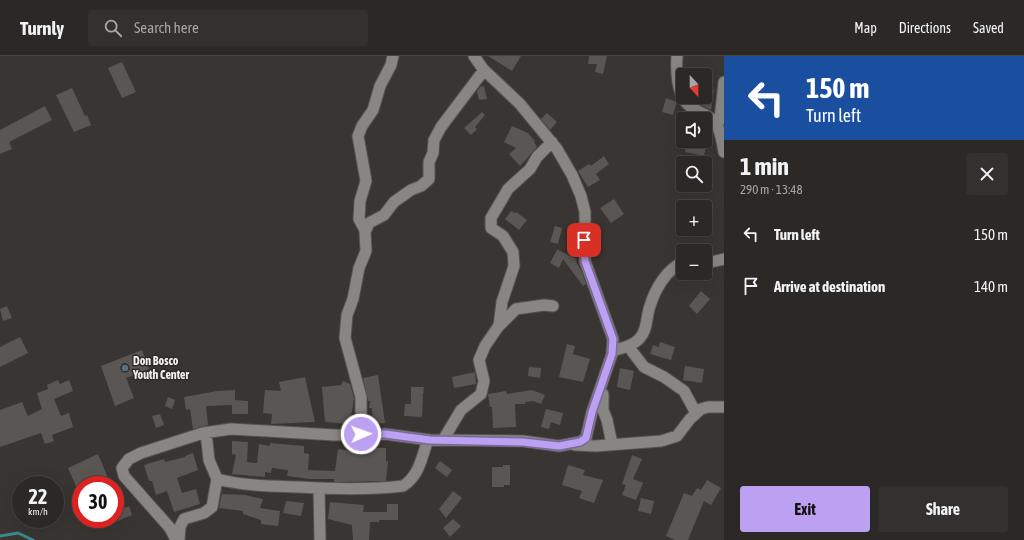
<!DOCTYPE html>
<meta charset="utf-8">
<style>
body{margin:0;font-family:"Asap Condensed",sans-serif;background:#33302e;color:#f1f3f6;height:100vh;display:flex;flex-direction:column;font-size:15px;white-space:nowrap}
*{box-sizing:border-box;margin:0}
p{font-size:13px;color:#a6a6a7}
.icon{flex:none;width:22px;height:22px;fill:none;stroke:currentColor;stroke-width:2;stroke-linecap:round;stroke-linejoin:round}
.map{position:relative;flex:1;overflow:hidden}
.drawer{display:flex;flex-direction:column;background:#2b2826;width:300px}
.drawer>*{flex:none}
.top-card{background:#1a4fa0;color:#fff;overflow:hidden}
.needle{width:26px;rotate:159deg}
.tools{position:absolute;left:676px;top:12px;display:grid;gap:8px}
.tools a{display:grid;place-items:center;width:36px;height:36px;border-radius:4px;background:#2b2826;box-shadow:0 4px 16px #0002,0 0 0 1px #474443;font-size:20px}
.speed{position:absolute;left:12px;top:420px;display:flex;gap:8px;font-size:20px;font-weight:700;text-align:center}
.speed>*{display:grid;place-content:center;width:52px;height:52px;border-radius:50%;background:#2b2826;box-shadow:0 4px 16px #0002,0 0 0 1px #474443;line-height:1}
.speed small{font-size:10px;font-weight:400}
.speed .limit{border:6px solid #d22;background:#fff;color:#111}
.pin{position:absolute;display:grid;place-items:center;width:34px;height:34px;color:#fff;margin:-17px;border-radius:8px;box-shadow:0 2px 6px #0006}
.me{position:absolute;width:44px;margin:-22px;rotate:88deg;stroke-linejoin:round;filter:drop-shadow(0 0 3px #0008)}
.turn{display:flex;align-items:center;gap:14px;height:84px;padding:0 16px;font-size:18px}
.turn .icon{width:52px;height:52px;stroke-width:2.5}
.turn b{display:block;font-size:28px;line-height:34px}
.round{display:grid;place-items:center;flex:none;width:42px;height:42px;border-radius:4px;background:#33302e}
.head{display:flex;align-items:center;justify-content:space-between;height:68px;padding:0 16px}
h1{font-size:24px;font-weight:700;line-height:30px}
.primary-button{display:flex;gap:8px;margin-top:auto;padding:8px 16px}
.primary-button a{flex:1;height:46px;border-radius:4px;background:#bca0f2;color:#111;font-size:16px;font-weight:700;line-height:46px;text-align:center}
.primary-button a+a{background:#33302e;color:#f1f3f6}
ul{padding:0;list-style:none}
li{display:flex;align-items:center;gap:12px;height:52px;padding:0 16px}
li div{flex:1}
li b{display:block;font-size:15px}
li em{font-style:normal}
header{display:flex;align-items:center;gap:24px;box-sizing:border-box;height:56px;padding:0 20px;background:#2b2826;border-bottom:1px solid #474443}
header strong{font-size:19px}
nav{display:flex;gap:22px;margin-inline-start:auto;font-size:14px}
.search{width:280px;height:36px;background:#33302e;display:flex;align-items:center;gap:10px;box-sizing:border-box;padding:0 14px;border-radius:4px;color:#a6a6a7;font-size:15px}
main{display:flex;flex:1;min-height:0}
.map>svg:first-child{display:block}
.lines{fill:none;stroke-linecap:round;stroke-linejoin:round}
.stream{stroke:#3a8a8e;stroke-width:3}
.building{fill:#5a5654}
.minor-casing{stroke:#565351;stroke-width:13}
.minor{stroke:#898582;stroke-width:11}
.route-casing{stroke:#7a689d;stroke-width:10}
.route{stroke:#bca0f2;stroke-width:7}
.service-dot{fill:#5c6f8a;stroke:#2e2b28;stroke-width:1.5}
.labels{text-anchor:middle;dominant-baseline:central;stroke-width:3;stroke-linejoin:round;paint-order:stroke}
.poi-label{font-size:12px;font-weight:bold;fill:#f0eeec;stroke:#2e2b28;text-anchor:start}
</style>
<header>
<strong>Turnly</strong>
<div class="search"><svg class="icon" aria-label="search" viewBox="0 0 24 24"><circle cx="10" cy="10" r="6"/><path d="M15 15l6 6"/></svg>Search here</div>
<nav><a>Map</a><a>Directions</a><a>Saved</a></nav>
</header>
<main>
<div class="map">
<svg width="724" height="484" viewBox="0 0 724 484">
<rect width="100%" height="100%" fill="#393532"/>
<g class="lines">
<path class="stream" d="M0 480 18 477 33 484"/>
</g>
<path class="building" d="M488 0H521L512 15Z
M589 0H607L603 18 595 16 597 8H588Z
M122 6 136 36 122 42 108 12Z
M484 30 487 43 479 44 477 35 480 31Z
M72 32 85 60 87 59 91 69 74 76 56 39Z
M705 33 714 34 711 54 696 46 691 41H705Z
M666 42 677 46 673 59 662 56Z
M45 50 52 64 9 86 12 93 0 98V74Z
M482 56 485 59 475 71 477 73 471 79 464 72Z
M547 57 557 66 550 74 541 63Z
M512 70 528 77 535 85 534 86 537 91 520 110 509 98 516 92 504 86Z
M687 85H707L704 100 685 96Z
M604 100 609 108 596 118 600 124 588 131 578 115 589 108 591 110Z
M614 143 624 158 611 167 600 152Z
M511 155 515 157 516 156 527 164 519 174 505 163Z
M555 170 562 172 558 188 550 186Z
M556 193 577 203 576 206 581 214 586 228 583 230 563 203 559 212 550 207 557 194Z
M701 235 710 243 697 258 689 250Z
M7 250 12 262 3 265 0 253Z
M20 281 28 297 0 311V291Z
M660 286 675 291 671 304 650 298 653 289 659 291Z
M567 288 575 290 573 298 590 303 583 326 559 321Z
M142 294 149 313 126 322 134 342 115 350 101 310Z
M685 310 704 313 702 327 683 324Z
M529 311 541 312 540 322 528 320Z
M620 312 634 315 630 334 617 331Z
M475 316 476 328 454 332 452 321Z
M378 319 385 367 373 368 372 352H369L370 345H368L363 322Z
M305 321 315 366 271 368 272 358 263 357 265 334 281 335 279 326Z
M58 324 60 328 69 324 73 335 54 343 61 360 69 357 73 371 52 379 54 385 45 388 41 377 0 391V354L22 346 28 360 42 353 37 337 48 333 47 329Z
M343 325 350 328 354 342 350 368 325 366 322 331 341 329Z
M411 331H424L423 339H421L423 340 422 361 404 360 405 348H411Z
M235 334V344L248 345V358H232V349L206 350 208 369 193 373 190 353 186 354 184 341 217 335Z
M532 334 545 339 541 348 533 345 525 346V348H515L516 371 493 372 492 351H490L488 338 506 335 507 338Z
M168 341 175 344 172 353 165 350Z
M546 353 563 357 560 369 551 366 549 373 541 371Z
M160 358 164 369 156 372 152 360Z
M232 385 248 386 247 406 257 407 259 388 270 390V387L304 390V397L309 398 308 414 335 415 338 393 352 395 353 391 386 392V405H388L386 425 338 426H334V423H310L287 420 288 414 272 412 271 417 265 416V421L232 418 236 399 232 398Z
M193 397 198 414 177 422 182 437 196 433 200 448 174 456 167 435 156 439 152 425H149L144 409 164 403 165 406 185 401V400Z
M98 398 111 429 76 430 68 412Z
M632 399 642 403 633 423 643 427 636 444 622 439 626 429 622 428Z
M440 405 452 414 447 421 435 412Z
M503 409H510V429H504V431H492V411H503Z
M568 409 585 414 583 419 603 424 594 447 579 442 582 435 562 429Z
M707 424 721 432 711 449 704 445 688 484H675L666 480 684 437 692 440 697 432 701 434Z
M116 430 125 452 129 450 132 459 115 466V431Z
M453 435 462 442 446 462 439 453Z
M222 438 245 439 263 443 260 452 280 455 278 470 261 468V464L243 458V455L219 452Z
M641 442 654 445 651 458 638 455Z
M286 445 304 447 301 460 283 457Z
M330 446 364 449 363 456H387V448H398V464H379V466H370L369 484H353L352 469 328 463Z
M453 463 461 470 450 481 443 472Z"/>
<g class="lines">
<defs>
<path id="minor" d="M677 0C676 16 676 42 692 52 699 56 709 59 715 66 721 74 722 87 724 96
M717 69 720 63 724 26
M365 174 359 163 360 145 366 125 358 80 362 70 373 54 380 30 391 9 393 0
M705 203 711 206 724 203
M499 270 502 246 514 210 513 196 503 180 491 172V162L508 133 530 113 537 101 552 86
M628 290 644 311 664 321 684 335 696 357
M612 295C622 292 633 290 640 282 648 273 646 260 650 250 655 233 667 213 683 206
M603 338V354L607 364 612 388
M206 377 209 404 217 423C244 430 271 430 299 431 333 433 368 434 403 430 420 419 421 402 428 384
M361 378V341L345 282 347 259 353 243 359 212 366 195 365 176 369 167 384 159 394 146 411 134 421 130 429 123V106L433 97 434 84 441 71 484 14
M443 384 461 354 481 338 484 325 479 304 485 290 498 271 516 253 544 249 553 250
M575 389 596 390 661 385 677 380 690 363 701 353 708 351H724
M319 433 320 484
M176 484 170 472 124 420 122 412 129 403 141 397 203 377 231 373 334 379 385 378 430 384 523 385 559 390 580 386 586 382 592 356 612 298 613 283 585 205V156L581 140 572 119 557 93 520 48 483 13 474 0
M179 484 180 471 184 463 204 457 212 451 217 423"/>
</defs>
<use href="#minor" class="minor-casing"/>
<use href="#minor" class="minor"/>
</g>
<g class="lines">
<defs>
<path id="route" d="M361 378H385L430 384 523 386 559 390 580 386 586 382 592 356 612 298 613 283 585 205 584 184"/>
</defs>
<use href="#route" class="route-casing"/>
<use href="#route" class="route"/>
</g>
<circle class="service-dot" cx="125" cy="312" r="4"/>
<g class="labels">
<g class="poi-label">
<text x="133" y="305">Don Bosco<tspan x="133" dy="14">Youth Center</tspan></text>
</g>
</g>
</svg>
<div class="tools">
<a><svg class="needle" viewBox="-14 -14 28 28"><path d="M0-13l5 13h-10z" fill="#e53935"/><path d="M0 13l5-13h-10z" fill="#a6a6a7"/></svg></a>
<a><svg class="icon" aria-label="sound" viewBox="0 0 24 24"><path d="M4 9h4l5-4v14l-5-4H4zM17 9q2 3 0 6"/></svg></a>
<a><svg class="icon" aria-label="search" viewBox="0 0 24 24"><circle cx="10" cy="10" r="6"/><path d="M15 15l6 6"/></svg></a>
<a>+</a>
<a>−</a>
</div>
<div class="speed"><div>22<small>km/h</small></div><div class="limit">30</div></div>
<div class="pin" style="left:584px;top:184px;background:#d93025"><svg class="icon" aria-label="arrive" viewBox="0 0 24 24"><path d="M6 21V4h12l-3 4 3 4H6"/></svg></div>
<svg class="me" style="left:361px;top:378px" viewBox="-20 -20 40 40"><circle r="17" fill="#bca0f2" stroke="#fff" stroke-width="3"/><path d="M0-11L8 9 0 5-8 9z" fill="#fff"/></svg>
</div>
<section class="drawer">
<div class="top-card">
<div class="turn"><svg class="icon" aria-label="left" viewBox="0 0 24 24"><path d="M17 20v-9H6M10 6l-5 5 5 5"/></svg><div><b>150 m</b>Turn left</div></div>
</div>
<div class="head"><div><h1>1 min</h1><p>290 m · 13:48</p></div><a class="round"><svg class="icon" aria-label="close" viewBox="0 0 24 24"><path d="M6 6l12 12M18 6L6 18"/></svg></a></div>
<ul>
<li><svg class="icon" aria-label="left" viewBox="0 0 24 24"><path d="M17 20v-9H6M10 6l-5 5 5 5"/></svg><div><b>Turn left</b></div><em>150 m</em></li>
<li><svg class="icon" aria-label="arrive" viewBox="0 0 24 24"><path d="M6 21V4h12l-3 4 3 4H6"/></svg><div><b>Arrive at destination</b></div><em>140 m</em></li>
</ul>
<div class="primary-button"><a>Exit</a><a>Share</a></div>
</section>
</main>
